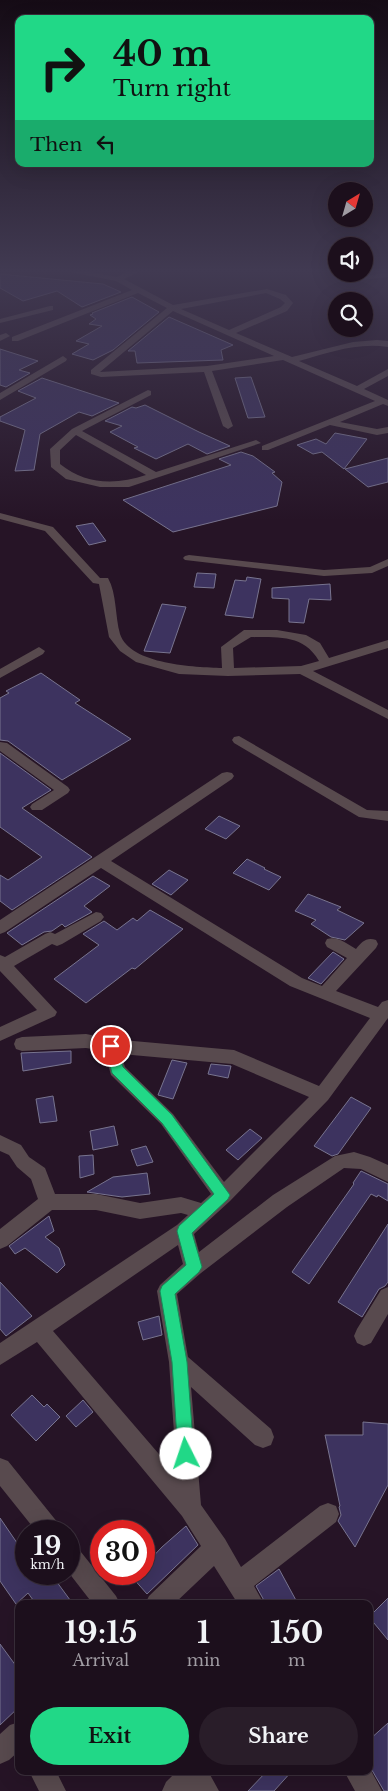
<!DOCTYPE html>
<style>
body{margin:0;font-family:"Libre Baskerville",serif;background:#291d29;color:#f1f3f6;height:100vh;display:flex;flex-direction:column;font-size:19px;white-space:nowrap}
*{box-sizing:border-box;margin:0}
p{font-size:16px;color:#a09ca3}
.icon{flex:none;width:28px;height:28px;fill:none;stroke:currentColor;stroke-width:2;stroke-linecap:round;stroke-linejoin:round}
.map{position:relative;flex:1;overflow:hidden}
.panel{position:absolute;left:15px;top:1600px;width:358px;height:175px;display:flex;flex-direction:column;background:#1c0f1c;border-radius:10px;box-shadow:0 5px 20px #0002,0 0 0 1px #3a2f3b}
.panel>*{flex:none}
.top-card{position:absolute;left:15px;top:15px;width:359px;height:152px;border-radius:10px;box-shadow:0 5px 20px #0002,0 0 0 1px #3a2f3b;background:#21d887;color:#111;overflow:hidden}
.needle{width:32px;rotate:37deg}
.fabs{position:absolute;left:328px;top:182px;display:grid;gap:10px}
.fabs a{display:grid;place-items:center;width:45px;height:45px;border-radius:50%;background:#1c0f1c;box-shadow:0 5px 20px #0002,0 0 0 1px #3a2f3b;font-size:25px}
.speed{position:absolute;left:15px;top:1520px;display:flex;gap:10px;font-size:25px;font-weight:700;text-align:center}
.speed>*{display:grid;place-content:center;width:65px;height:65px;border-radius:50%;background:#1c0f1c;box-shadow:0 5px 20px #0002,0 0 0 1px #3a2f3b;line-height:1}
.speed small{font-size:12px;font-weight:400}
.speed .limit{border:8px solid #d22;background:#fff;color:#111}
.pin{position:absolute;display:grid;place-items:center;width:42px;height:42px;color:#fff;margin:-21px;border:2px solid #fff;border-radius:50%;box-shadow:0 1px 5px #0007}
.me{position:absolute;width:55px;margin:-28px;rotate:356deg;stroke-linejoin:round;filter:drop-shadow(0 0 4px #0008)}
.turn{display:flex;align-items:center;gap:18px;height:105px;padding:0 15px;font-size:22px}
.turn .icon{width:65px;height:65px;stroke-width:2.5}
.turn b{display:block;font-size:35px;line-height:42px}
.then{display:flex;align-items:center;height:48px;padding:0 15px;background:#0003;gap:10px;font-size:19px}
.eta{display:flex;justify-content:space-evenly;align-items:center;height:85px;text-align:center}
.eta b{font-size:30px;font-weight:700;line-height:35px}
.action{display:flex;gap:10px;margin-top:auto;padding:10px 15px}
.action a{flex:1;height:58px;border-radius:30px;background:#21d887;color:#111;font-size:20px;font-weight:700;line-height:58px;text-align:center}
.action a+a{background:#291d29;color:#f1f3f6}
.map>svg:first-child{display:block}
.building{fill:#3d335f;stroke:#78748f}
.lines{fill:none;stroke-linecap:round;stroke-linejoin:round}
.minor{fill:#584a4e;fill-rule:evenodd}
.route{fill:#21d887;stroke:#158c58}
</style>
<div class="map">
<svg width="388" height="1791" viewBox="0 0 388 1791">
<rect width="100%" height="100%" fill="#261426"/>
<path class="building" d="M0 274 103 284 121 292 82 307 57 291 23 301 0 288Z
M132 297 159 312 113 350 93 360 72 354 89 344 76 341 102 326 89 324 96 319 90 315 93 314 92 313Z
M169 317 233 345 221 350 223 360 137 363 135 351H128Z
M0 349 38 361 19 370 30 373 6 387 0 385Z
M251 377 265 417 248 418 235 378Z
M42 378 119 403 92 416 79 412 40 434 34 470 15 471 25 430 0 421V417L36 398 18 391Z
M145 405 199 432 230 446 207 454 188 444 156 459 134 448 138 447 110 432 122 426 105 421 132 407 136 408Z
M335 433 367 439 344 469 322 452 313 454 297 445 316 439 326 444Z
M241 452 253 456 275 472 272 473 282 482 277 506 173 532 123 500 231 465 219 459Z
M388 458V482L368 487 345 469Z
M93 523 106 541 89 545 76 526Z
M197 573 216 574 214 588 194 587Z
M247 577 261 579 253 618 225 615 235 580 246 581Z
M330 584 331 600 309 599 304 623 289 622V599L272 598V588Z
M162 604 186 607 170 653 144 651Z
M41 673 80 700 75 703 131 739 62 780 8 741 0 740V698L9 693 6 691Z
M0 753 51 790 22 808 92 857 12 910 0 901V875L8 880 42 857 0 827Z
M219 816 240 826 226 839 205 829Z
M247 859 265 868 264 869 281 877 269 890 233 873Z
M169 870 188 880 171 895 152 884Z
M93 876 110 886 84 906 92 912 65 927 62 924 52 931 44 932 22 945 7 933Z
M308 894 341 907 337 910 364 923 345 940 331 937 311 924 316 920 295 911Z
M150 910 183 929 135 969 132 968 86 1003 54 979 99 945 83 934 104 921 117 930 133 918 137 921Z
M333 952 344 959 321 984 308 978Z
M71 1051V1063L23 1071 21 1053Z
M172 1060 187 1063 173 1099 158 1095Z
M211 1064 231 1066 228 1078 208 1074Z
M53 1096 57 1121 40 1123 36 1099Z
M351 1097 371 1108 338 1154 332 1156 314 1146Z
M114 1126 118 1145 93 1150 90 1131Z
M250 1129 262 1138 238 1160 226 1150Z
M146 1146 153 1162 137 1166 131 1150Z
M93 1155 94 1174 80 1178 79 1156Z
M361 1171 388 1184V1201L378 1195 377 1197 371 1194 309 1284 292 1272 354 1184 353 1183Z
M147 1173 150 1194 122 1197 87 1192 113 1177Z
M49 1216 54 1231 45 1237 59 1248 65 1265 57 1273 25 1248 15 1254 9 1246Z
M388 1224V1282L385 1286 379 1289 362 1317 338 1302Z
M0 1282 32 1316 6 1336 0 1329Z
M159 1316 162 1335 143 1340 138 1322Z
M32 1395 44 1407 47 1404 60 1417 36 1441 11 1415Z
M83 1400 93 1412 76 1427 66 1416Z
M363 1422 388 1424V1485L355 1547 338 1521 341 1515 339 1507 340 1506 325 1435H363Z
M0 1518 26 1556V1574H51L73 1604H36L28 1593 16 1604 0 1581Z
M186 1526 198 1545 147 1594 132 1577 136 1574H144V1566L162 1547Z
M279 1569 298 1604H266L256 1586Z
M388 1598V1640L369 1617Z
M0 1644 19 1670V1707L0 1725Z
M388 1723V1791H384L369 1765V1740Z
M267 1771H292L274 1791H248Z"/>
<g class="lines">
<path class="minor" d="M60 270H80L117 277 131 270H143L124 279 173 305 267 289 286 295 293 303 287 311 236 333 292 357 353 342 377 340 388 341V347C357 342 328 353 299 361L357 386 388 369V376L364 389 388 400V406L383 404 340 422 377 429 388 427V433L377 435 330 425 268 450H262V446L375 401 283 360 212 371 233 426 228 429 223 426 204 372 101 377 91 374V370L167 308 138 293 18 341H12V337L132 290 116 281ZM266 293 280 299 285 303 281 307 229 330 181 309ZM173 311 274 356 207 366 100 372Z
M336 272V274L353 277 388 273V277L353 281 334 276 333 274Z
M50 306H53V310L0 323V319Z
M3 334 6 333 10 336 0 341V335Z
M63 356 67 359 66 361 0 400V393Z
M148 390 151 391V395L82 431 156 472 253 441 256 440 261 443 129 487H100L66 479 51 467 50 449 72 429ZM76 435 146 475C116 485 86 485 60 464V450Z
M0 513 53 527 100 578H108C117 594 115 617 120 634 130 665 196 667 222 668L221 647 244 630H277L306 635 320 643 329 658 388 640V648L313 671 388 710V719L300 674 228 676 179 674 136 662 120 651 109 637 99 584 93 583 45 531 0 519ZM251 637C279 638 303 634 319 661L301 666 234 668 233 648Z
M189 555 324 570 370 567 388 559V566L372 573 324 576 185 560 183 558 185 556Z
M39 647 45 651 43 654 0 678V669Z
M239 736 367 810 388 811V821L359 817 234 743 232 740 234 737Z
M0 742 7 743 68 787 70 790 68 793 42 810H32L30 807 32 804 54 790 0 751Z
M227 772 232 773 234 776 232 779 111 861 302 978 322 986 347 958 327 947 325 943 327 939C338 936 347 944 356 949 362 942 366 937 376 940L378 944 376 948 336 991 378 1007 382 1002 388 1000V1018L328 1100 230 1201 194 1234 199 1252 273 1195 335 1156 354 1152 370 1157 388 1165V1182L361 1169 344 1168 287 1207 201 1273 177 1294 188 1357 271 1429 274 1437 271 1445 263 1448 255 1445 191 1387 201 1505 225 1539 241 1567 320 1506 328 1503 336 1506 339 1514 336 1522 254 1586 264 1604H238L214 1566 174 1604H145L149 1596 201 1546 182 1516 37 1342 0 1365V1343L177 1225 188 1215 181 1213 140 1219 96 1210H52L7 1246 0 1249V1229L38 1199 31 1179 17 1167 9 1155 0 1151V1135L21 1145 29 1157 45 1168 55 1194H96L140 1203 181 1197 201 1203 211 1194 161 1124 111 1075 104 1051 86 1048 22 1051 16 1049 14 1044 16 1039 22 1037 86 1034 111 1039 234 1050 319 1086 370 1018 290 986 101 868 5 932 0 934V920L222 773ZM121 1054 232 1064 309 1097 224 1182 173 1114 125 1067ZM178 1245 183 1264 160 1285 157 1291 169 1362 177 1475 53 1331Z
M96 912 101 913 104 917 101 921 62 944 57 946 52 944 14 966 57 1012 55 1016 0 1041V1027L37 1010 0 971V955L5 957 45 934 50 932 55 934Z
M388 1287V1314L371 1343 364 1346 357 1343 354 1336 357 1329 381 1290Z
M0 1458 8 1461 58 1523 61 1531H36L0 1486Z
M69 1544 77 1547 116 1596 120 1604H93L69 1573Z
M19 1722V1751L9 1760 0 1764V1734L10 1725Z
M369 1767 382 1791H355L344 1771H369Z
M29 1771H56L66 1791H39Z
M177 1771H208L219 1791H162L166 1782Z"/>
</g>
<linearGradient id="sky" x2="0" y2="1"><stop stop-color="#150b15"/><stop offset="0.52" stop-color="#413a52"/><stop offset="1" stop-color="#413a52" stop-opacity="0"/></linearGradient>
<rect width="388" height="521" fill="url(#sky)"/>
<path class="route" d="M111 1041 115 1042 123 1067 172 1115 230 1195 228 1199 192 1233 202 1267 199 1272 175 1294 187 1362 194 1454 192 1459 186 1462 180 1459 178 1454 172 1362 160 1291 162 1286 186 1265 177 1231 179 1226 214 1194 162 1123 112 1073 105 1046 107 1042Z"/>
</svg>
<div class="fabs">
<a><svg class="needle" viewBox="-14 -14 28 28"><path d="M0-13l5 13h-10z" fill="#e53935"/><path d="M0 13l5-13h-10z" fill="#a09ca3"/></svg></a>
<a><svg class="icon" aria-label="sound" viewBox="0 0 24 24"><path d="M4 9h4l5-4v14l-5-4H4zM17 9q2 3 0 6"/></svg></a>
<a><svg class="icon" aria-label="search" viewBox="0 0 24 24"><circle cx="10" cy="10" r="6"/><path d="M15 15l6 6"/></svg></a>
</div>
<div class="speed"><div>19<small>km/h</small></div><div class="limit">30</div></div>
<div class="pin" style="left:111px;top:1046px;background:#d93025"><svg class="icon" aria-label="arrive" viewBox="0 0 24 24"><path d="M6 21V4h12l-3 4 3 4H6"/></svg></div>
<svg class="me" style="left:186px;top:1454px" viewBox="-20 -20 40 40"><circle r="19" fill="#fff"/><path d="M0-13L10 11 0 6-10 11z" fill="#21d887"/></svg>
<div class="top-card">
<div class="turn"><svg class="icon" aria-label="right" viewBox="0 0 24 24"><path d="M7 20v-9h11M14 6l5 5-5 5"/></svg><div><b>40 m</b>Turn right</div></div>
<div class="then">Then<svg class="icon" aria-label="left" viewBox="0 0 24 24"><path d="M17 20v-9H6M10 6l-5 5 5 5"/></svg></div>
</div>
<section class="panel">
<div class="eta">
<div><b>19:15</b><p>Arrival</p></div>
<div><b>1</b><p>min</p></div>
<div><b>150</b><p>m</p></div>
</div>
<div class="action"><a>Exit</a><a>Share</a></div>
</section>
</div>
